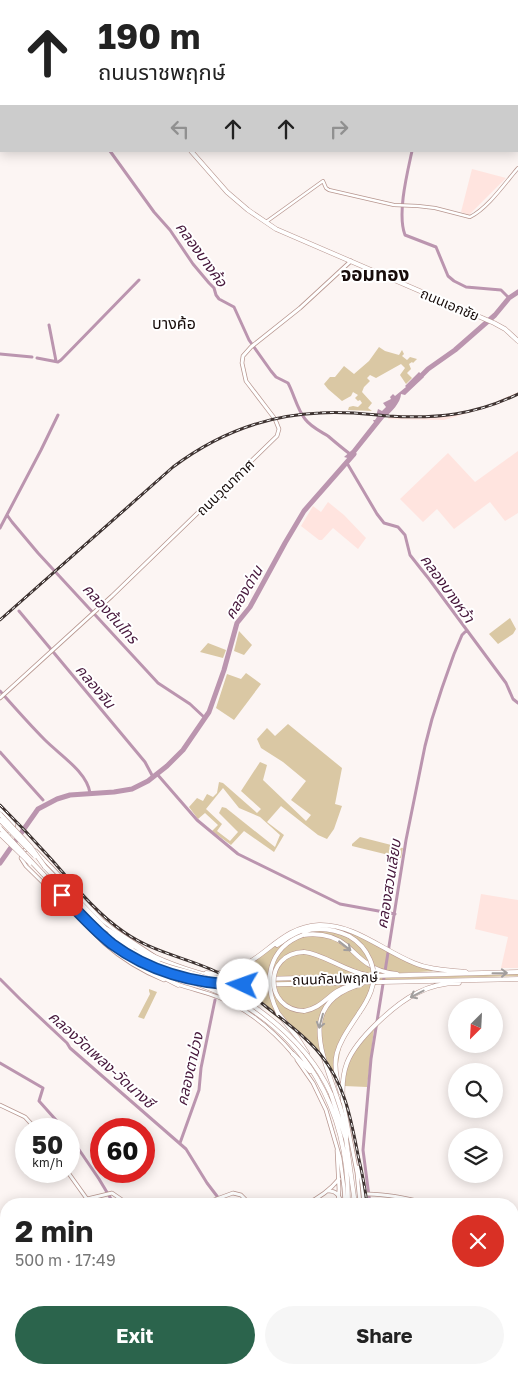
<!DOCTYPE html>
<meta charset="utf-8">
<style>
body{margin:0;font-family:"Golos Text","Noto Sans Thai",sans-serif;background:#f6f6f6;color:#222;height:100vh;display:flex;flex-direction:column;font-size:19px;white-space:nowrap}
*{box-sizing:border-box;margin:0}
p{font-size:16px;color:#767676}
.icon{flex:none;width:28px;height:28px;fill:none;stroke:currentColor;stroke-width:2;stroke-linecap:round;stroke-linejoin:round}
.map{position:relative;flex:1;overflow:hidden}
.sheet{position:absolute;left:0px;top:1198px;width:519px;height:176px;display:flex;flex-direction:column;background:#fff;border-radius:20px 20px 0 0;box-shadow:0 2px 12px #0003}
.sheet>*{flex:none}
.top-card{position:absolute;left:0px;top:0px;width:519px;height:152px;box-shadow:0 2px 12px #0003;background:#fff;color:#222;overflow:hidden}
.needle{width:32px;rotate:204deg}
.controls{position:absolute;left:448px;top:998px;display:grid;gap:10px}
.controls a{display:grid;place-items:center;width:55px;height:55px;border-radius:50%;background:#fff;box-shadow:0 2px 12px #0003;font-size:25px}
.speed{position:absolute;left:15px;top:1118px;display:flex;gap:10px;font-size:25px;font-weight:700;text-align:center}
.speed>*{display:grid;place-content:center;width:65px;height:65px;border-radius:50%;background:#fff;box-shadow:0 2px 12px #0003;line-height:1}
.speed small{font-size:12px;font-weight:400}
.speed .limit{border:8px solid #d22;background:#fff;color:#111}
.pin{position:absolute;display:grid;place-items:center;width:42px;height:42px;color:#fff;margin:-21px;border-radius:10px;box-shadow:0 2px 8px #0006}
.me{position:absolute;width:55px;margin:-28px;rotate:273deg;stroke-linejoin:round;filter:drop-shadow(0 0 4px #0008)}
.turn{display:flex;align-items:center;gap:18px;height:105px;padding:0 15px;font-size:22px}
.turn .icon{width:65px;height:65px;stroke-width:2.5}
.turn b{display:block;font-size:35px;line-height:42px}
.lanes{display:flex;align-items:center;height:48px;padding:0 15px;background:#0003;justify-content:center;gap:25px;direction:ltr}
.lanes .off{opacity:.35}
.round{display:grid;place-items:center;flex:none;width:52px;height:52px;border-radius:26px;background:#f6f6f6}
.summary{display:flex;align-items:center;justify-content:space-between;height:85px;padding:0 15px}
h1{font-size:30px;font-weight:700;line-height:38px}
.action{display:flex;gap:10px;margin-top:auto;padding:10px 15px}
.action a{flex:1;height:58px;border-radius:30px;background:#2b644c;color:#fff;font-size:20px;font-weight:700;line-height:58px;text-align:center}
.action a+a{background:#f6f6f6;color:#222}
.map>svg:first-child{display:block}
.built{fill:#ffe4df}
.green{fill:#dac8a4;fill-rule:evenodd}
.water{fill:#bb95af}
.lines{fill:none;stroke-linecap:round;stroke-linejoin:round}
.canal{stroke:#bb95af;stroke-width:3}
.river{stroke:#bb95af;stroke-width:5}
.ferry{stroke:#46173b;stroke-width:1;stroke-dasharray:6 5;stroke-linecap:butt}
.tertiary-casing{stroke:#b7968f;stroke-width:4}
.secondary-casing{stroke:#b7968f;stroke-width:4.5}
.primary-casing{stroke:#b7968f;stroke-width:5}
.tertiary{stroke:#fff;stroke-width:2.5}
.secondary{stroke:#fff;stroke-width:3}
.primary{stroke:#fff;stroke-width:4}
.rail-casing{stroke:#3f3432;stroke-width:3}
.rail{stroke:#fff;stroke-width:1;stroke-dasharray:4;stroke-linecap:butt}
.primary-bridge-casing{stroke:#b7968f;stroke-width:5;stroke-linecap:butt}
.primary-bridge{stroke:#fff;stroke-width:4}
.oneway{stroke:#a29e9d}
.route-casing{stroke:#114b97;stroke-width:12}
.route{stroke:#1a73e8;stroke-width:9}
.labels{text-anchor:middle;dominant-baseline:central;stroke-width:4;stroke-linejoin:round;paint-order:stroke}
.street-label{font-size:14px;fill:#170c0a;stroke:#fff}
.water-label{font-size:15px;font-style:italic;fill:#46173b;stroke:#fff}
.quarter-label{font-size:16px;fill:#170c0a;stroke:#fff}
.district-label{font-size:19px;font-weight:bold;fill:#170c0a;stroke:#fff}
</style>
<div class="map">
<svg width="518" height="1373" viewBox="0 0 518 1373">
<rect width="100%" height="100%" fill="#fcf5f3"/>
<path class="built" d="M472 169 506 178 469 215 461 212Z
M518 392V394L499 404 444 420 388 419 389 415 431 417 458 413 489 405Z
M518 451V513L505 521 490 502 454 529 437 509 423 522 400 499 448 453 475 482Z
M328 502 344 515 366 538 358 549 333 528 322 540H319L301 526 313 506 321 512Z
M481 894 518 900V968H501L508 937 475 929Z
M270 1368H299V1373H197Z"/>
<path class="green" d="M379 347 385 351 399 355 402 350 404 354 402 356 407 360 410 357 417 359 413 363 412 362 409 364 411 369 407 373 412 378 406 384 400 375 405 368 401 364 376 378 370 375 367 378 370 381 364 387 362 392 372 403 368 408 372 411 348 410 349 407 353 406 358 407 362 403 360 400 358 401 355 398 358 395 353 392 351 396 342 401 328 389 324 384 330 377H335L344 366 354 374 369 361Z
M510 618 516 629 513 634 498 644 489 634Z
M239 631 252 645 244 655 234 651Z
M208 643 226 650 223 658 200 652Z
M246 673 261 684 234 720 216 708 227 674 241 679Z
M288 724 342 768 335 804 342 806 334 829 327 839 318 835 281 806 267 822 284 835 274 852 244 831 231 845 212 831 218 825 205 813 198 819 189 807 197 798 203 801 207 794 213 797 217 793 219 782 223 783 257 813 261 809 241 791 260 762 267 765 263 780 306 821 311 815 291 800 306 781 283 762 261 748 257 739 267 728 275 736ZM223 788 239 808 260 817 280 835 275 847 226 808 222 807 219 813 238 832 230 841 217 831 222 824 206 809Z
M360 837 403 848 401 858 352 846V844Z
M345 928 399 955 438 971 400 973 392 978 518 974V976L386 980 372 987 342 1041 336 1075 316 1050 303 1038 240 988 227 979 225 972 304 931H333L344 933Z
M149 989 157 992 144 1019 138 1017 150 994 149 991Z
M374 1029 367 1087 344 1086C347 1059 356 1048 374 1029Z"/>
<path class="water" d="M419 372 424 377 405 395 401 394C401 402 391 413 384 418L351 459 344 457 352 450 374 422 373 420H375L377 417 376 416 378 409 382 411 386 407 383 403 391 399 390 397 393 394 395 396 406 387 405 386Z"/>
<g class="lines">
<path class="canal" d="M437 1V0
M0 68 1 67
M110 151 154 212 170 230 193 264 209 283 214 288 216 295 219 299 234 307 249 340 271 371 276 377 288 383C294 394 297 409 305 419 311 427 320 431 328 436 335 442 342 448 350 454
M412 151C407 174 397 214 405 235L436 247 448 276 454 281 466 287 501 290 509 298
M49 325 56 361
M0 354 32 357
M37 358 58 362 61 360 139 280
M347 463 377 514 384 523 398 527 405 535 410 555 421 569 429 579 506 683 513 699 518 703
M7 515 12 522 38 553 158 683 190 704 205 718
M0 528 41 450 58 415
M19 611 145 762 153 777
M0 691C15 708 30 725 45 740 60 755 87 772 90 793
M0 752 43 800
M157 774 197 820 238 854 340 904 395 914
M0 979 20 999 67 1043 70 1048 186 1149 207 1183 223 1204
M0 1063 43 1088 39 1101 64 1129
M69 1135 99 1179 114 1204
M180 1143 199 1090 201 1068 215 1000
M370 1204 363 1150 371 1059 406 840 425 746 432 719 442 688 454 654 462 635 467 630
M512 1261 518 1245
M334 1373 335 1368"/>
<path class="river" d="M418 379 428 369 455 350 495 315 509 298 518 292
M0 863 38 809 57 799 70 795 114 792 132 789 148 781 167 766 183 750 209 712 224 670 237 623 250 607 285 543 304 511 354 454"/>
<path class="ferry" d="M0 1232 6 1233
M512 1270H518"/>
<defs>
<path id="tertiary" d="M266 222 323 181 326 188 329 190 394 205 418 206 435 208 470 217C488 208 505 183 518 168"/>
<path id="secondary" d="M0 698 112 596 277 436 279 429 275 419 246 381 242 363 243 356 251 347 300 308 351 261
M0 809 14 824 13 831 6 836
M154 956 116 931 103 921 36 851 29 848 23 851 21 858 26 866 104 943C122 959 142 971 164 980
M177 984C191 989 205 992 218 997 248 1009 273 1030 294 1055
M297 1060 313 1083 326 1110 340 1158 344 1188 345 1204
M343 1101 357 1173 360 1204
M0 1105 25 1117 36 1129
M337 1150 339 1189 338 1204
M358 1167 362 1184 364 1204
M67 1171 87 1199 112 1193 128 1204
M328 1191C336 1190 340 1196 341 1204
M363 1194C383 1193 411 1199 430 1204
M87 1199 90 1204
M203 1204 233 1193 241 1195 250 1204
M306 1204C319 1198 330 1190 339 1179
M512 1221 518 1222
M304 1373V1368"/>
<path id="primary" d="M62 0 63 1
M191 151 227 192 248 210 276 229 494 323 505 329 518 341
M45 867 105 928
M43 874C71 904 97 936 132 956 160 973 191 980 220 993 306 1031 349 1111 348 1204
M103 927C117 934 129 944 143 951 168 964 203 976 231 980L518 972
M110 933 134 951 159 963
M303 935C319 933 335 936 347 946 354 952 360 959 368 964 376 970 387 973 397 974
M277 945C301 929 321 923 349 936
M304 952C324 954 344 971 367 975
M130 958 149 970 178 985
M206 973C258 978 272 927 319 925 354 924 382 950 414 963 430 970 448 970 466 972
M186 978 223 984 243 985 518 979
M304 1011C324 1008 330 990 350 986
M278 1013 297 1037 307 1053
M293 1054 310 1071
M341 1093C328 1055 339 1044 359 1013
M331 1094 346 1139 355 1204
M343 1101C342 1088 342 1076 347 1063 356 1039 395 1004 417 993 430 986 444 983 459 983
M346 1139C348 1133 345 1127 344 1121 333 1072 286 1005 362 984
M512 1333 518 1332
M512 1340 518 1339
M54 1373 125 1368
M141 1373 213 1368
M309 1373 311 1368
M329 1373 333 1368"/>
</defs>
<use href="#tertiary" class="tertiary-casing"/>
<use href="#secondary" class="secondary-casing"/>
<use href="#primary" class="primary-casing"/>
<use href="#tertiary" class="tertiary"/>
<use href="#secondary" class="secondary"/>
<use href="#primary" class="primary"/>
<defs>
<path id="rail" d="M0 620 173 467C217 434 266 415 320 413 343 411 366 414 389 416 436 419 475 415 518 394
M0 805C18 823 35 841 52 860 74 885 96 913 124 932 154 953 185 957 217 972 236 982 253 996 269 1009 287 1023 306 1037 320 1054 345 1084 351 1119 358 1155 362 1172 365 1187 367 1204
M512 1339 518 1338
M118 1373 141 1371
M134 1373 201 1368
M329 1373 331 1368"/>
</defs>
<use href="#rail" class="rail-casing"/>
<use href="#rail" class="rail"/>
<defs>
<path id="primary-bridge" d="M0 814 30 846 45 867
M0 820 35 856
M0 828 43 874
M0 834 30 863
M349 936C368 947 379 970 371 991 368 999 364 1006 359 1013
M304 952C263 953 264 1010 304 1011
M159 963C179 971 202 974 221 984 234 990 245 999 256 1008 288 1031 315 1058 331 1094
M278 1013C262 982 268 948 303 935
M316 1373 318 1368
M321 1373 322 1368"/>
</defs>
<use href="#primary-bridge" class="primary-bridge-casing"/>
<use href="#primary-bridge" class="primary-bridge"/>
</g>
<defs><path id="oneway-shaft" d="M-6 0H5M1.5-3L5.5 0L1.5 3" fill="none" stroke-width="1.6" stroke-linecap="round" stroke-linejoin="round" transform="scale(1.25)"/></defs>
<g class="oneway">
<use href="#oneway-shaft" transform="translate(345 946) rotate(38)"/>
<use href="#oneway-shaft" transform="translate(500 973) rotate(-1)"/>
<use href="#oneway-shaft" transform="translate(417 994) rotate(153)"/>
<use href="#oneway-shaft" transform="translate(321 1021) rotate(105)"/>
</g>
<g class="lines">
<defs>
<path id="route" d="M62 895C78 912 94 930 112 944 150 972 196 984 243 985"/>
</defs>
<use href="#route" class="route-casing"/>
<use href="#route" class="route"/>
</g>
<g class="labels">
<g class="street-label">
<text transform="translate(450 304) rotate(23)">ถนนเอกชัย</text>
<text transform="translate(225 487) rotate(-44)">ถนนวุฒากาศ</text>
<text transform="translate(335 978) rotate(-2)">ถนนกัลปพฤกษ์</text>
</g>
<g class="water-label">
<text transform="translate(202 254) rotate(54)">คลองบางค้อ</text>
<text transform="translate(448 588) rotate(54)">คลองบางหว้า</text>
<text transform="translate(243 592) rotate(-59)">คลองด่าน</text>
<text transform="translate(111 613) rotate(48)">คลองต้นไทร</text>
<text transform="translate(96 686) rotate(50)">คลองจีน</text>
<text transform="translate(388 884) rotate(-81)">คลองสวนเลียบ</text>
<text transform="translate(102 1059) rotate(42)">คลองวัดเพลง-วัดนางชี</text>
<text transform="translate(189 1069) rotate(-77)">คลองตาม่วง</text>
</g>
<g class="quarter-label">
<text x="174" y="323">บางค้อ</text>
</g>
<g class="district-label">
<text x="375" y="273">จอมทอง</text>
</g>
</g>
</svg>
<div class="controls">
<a><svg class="needle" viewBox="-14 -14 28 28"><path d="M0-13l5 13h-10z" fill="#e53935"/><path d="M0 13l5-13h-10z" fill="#767676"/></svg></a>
<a><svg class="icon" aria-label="search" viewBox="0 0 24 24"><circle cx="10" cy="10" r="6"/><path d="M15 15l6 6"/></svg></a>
<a><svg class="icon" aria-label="layers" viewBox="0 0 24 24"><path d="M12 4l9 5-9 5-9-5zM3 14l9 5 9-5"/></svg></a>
</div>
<div class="speed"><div>50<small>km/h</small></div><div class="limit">60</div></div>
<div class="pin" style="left:62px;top:895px;background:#d93025"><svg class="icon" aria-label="arrive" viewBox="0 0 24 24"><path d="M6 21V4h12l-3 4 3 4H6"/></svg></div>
<svg class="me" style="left:243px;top:985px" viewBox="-20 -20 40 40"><circle r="19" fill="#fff"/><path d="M0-13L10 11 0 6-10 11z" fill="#1a73e8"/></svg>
<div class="top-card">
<div class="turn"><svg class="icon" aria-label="ahead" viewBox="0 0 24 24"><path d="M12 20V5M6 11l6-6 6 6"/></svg><div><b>190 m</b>ถนนราชพฤกษ์</div></div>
<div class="lanes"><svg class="icon off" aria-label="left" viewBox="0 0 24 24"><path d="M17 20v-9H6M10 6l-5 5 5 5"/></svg><svg class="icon" aria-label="ahead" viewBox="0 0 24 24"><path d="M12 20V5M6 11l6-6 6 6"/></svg><svg class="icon" aria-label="ahead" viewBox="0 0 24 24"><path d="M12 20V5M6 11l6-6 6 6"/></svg><svg class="icon off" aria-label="right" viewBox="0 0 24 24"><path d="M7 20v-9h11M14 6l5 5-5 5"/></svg></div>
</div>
<section class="sheet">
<div class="summary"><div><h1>2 min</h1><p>500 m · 17:49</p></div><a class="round" style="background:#d93025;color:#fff"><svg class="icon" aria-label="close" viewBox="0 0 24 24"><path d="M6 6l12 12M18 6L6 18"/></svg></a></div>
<div class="action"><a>Exit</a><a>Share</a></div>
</section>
</div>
